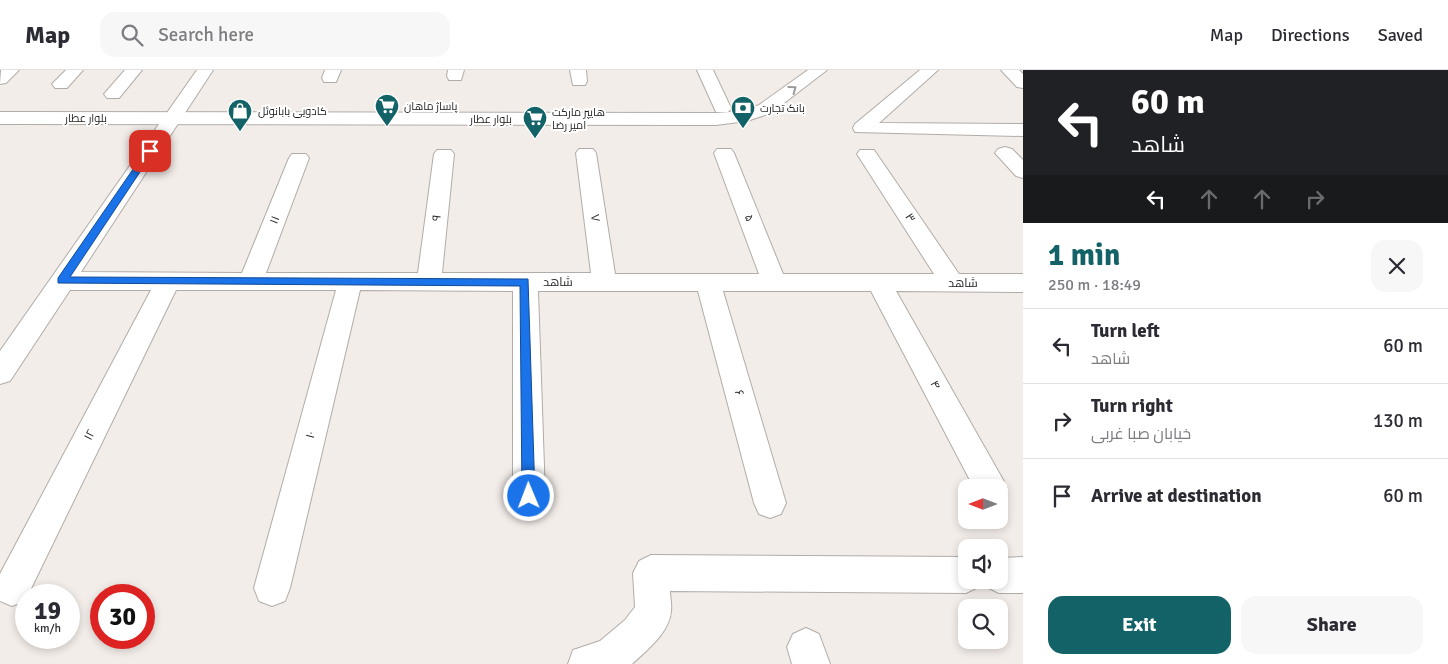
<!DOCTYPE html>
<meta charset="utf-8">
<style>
body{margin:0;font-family:Signika,Cairo,sans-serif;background:#f7f7f7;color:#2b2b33;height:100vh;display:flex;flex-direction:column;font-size:19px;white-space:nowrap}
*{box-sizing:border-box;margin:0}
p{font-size:16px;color:#7c7c81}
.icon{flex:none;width:28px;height:28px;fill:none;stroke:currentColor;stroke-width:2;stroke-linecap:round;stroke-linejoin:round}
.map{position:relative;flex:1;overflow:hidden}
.sheet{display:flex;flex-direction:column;background:#fff;width:425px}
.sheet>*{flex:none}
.banner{background:#202124;color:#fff;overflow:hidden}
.needle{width:32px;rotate:270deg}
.controls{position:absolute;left:958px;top:409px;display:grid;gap:10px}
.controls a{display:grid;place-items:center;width:50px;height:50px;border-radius:10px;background:#fff;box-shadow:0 2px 8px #0003;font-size:25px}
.speed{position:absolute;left:15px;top:514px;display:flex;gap:10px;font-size:25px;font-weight:700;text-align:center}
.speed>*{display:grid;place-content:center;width:65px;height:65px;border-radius:50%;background:#fff;box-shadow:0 2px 8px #0003;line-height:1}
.speed small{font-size:12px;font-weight:400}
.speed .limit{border:8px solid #d22;background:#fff;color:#111}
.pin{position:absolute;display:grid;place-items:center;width:42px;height:42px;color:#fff;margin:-21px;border-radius:10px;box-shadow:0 2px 8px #0006}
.me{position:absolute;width:55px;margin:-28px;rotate:359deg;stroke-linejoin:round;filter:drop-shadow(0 0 4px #0008)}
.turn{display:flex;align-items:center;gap:18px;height:105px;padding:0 25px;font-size:22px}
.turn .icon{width:65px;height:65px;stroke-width:2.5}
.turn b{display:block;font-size:35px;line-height:42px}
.lanes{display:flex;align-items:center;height:48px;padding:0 25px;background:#0003;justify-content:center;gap:25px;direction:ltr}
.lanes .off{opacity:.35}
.round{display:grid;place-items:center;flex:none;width:52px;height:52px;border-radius:15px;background:#f7f7f7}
.summary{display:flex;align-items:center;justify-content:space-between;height:85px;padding:0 25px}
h1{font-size:30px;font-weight:700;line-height:38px;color:#126267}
.button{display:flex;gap:10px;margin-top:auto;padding:10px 25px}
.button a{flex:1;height:58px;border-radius:15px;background:#126267;color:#fff;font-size:20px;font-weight:700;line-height:58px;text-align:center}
.button a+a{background:#f7f7f7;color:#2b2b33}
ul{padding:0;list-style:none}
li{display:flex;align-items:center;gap:15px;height:75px;padding:0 25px;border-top:1px solid #e1e1e2}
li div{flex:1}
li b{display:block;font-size:19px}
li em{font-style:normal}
header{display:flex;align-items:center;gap:30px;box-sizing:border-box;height:70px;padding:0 25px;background:#fff;border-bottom:1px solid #e1e1e2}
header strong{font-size:24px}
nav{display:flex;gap:28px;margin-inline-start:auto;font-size:18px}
.search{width:350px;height:45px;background:#f7f7f7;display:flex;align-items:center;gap:12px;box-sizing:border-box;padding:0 18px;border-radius:15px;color:#7c7c81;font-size:19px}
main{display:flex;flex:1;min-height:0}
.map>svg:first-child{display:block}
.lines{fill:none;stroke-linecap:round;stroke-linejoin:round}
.minor-casing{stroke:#b2aca8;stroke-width:2}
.tertiary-casing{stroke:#b2aca8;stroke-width:2}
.minor{fill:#fff;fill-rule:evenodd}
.tertiary{fill:#fff;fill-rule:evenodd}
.oneway{stroke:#9b9a99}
.route{fill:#1a73e8;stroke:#114b97}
.labels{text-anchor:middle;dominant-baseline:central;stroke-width:4;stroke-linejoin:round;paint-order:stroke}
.far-poi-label{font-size:11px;fill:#201e1d;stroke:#fff;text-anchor:start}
.far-street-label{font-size:11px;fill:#201e1d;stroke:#fff}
.street-label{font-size:12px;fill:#201e1d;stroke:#fff}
</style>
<header>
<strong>Map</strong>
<div class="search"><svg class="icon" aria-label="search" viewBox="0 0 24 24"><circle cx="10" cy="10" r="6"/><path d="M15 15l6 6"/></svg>Search here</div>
<nav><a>Map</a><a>Directions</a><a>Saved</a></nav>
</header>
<main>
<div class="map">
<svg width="1023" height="594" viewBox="0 0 1023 594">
<rect width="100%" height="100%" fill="#f3ede9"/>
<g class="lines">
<defs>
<path id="minor" d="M19 0 6 13 0 14 1 0Z
M66 0H83L67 18H55L52 14Z
M125 0H142L119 28H107L104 24Z
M197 0H213L81 202 242 203 289 88 292 84H306L309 88 266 203H418L434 84 437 80H451L454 84 442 203H591L576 83 579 79H593L596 83 615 204H759L714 83 717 79H731L734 83 783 204H934L857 84 860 80H874L959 204H1023V222L896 221 1002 408 1007 418 1002 428 999 430V418H974L871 221H723L786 433 781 444 770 448 759 444 754 433 698 221H538L545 426 540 437 529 441 518 437 513 426V221L360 220 290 518 285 531 272 536 259 531 254 518 336 220H176L25 531 12 536 0 531V504L151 220H70L10 311 0 314V281Z
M325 0H341L336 12H324L322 8Z
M448 0H464L461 10H449L447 6Z
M570 0H586L587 11 585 15H573Z
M697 0H713L731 38 728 42H716Z
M920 0H938L879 53 1023 54V66L855 62 853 58 855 54Z
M1001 0H1019L1023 4V18L1017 17Z
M1005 77 1012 79 1023 90V108L1016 106 995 83 998 79Z
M651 485 966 487V510H982L978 517 966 523 670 521C670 527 672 534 671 541 670 562 646 581 632 594H568L573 580 600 571 625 550 635 537 633 503 639 491Z
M1023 487V523H999L987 517 983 510H999V488Z
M806 558 819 564 830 594H792L787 577 793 564Z"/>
<path id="tertiary" d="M808 0H827L771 43 747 51 716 55 0 54V42L716 43 744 41 759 35Z"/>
</defs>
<use href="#minor" class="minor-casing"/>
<use href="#tertiary" class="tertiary-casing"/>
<use href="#minor" class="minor"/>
<use href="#tertiary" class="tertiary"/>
</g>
<defs><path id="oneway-chevron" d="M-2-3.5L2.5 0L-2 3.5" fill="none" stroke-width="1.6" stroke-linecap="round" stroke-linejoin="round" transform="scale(1.25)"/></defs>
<use class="oneway" href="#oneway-chevron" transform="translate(793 19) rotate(-36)"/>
<path class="route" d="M147 79 154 81 70 207 528 209 535 426 533 430 529 432 524 430 522 426 520 216 58 213V208Z"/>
<defs>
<symbol id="supermarket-pin" viewBox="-11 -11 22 30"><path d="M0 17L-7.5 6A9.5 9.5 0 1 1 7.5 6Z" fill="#126267" stroke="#fff"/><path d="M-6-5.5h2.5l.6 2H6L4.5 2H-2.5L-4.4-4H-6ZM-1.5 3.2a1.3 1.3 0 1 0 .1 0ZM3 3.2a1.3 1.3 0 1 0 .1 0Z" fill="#fff"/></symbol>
<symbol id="bank-pin" viewBox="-11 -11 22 30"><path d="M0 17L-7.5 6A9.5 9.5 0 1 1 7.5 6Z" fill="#126267" stroke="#fff"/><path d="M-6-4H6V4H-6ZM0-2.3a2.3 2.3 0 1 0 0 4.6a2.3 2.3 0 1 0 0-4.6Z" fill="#fff"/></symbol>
<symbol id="shop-pin" viewBox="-11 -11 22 30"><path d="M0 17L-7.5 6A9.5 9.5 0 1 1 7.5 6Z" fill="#126267" stroke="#fff"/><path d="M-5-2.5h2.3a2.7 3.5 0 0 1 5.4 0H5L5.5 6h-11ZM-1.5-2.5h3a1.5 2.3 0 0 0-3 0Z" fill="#fff"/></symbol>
</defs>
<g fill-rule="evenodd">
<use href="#supermarket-pin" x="373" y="22" width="28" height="38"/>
<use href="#bank-pin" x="729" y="24" width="28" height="38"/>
<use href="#shop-pin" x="226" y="27" width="28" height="38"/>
<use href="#supermarket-pin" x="521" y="34" width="28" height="38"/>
</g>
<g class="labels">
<g class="far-poi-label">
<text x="404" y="36">پاساژ ماهان</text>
<text x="760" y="38">بانک تجارت</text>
<text x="258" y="41">کادویی بابانوئل</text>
<text x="552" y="42">هایپر مارکت<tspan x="552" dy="13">امیر رضا</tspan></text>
</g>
<g class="far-street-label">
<text x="86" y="48">بلوار عطار</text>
<text x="491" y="49">بلوار عطار</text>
</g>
<g class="street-label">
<text transform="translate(437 148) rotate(-83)">۹</text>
<text transform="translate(595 148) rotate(82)">۷</text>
<text transform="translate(749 148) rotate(69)">۵</text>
<text transform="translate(910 148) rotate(57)">۳</text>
<text transform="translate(275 150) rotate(-68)">۱۱</text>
<text x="558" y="212">شاهد</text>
<text x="963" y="213">شاهد</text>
<text transform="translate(935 315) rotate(61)">۴</text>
<text transform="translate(739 323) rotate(74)">۶</text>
<text transform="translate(90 365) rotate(-63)">۱۲</text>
<text transform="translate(311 365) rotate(-76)">۱۰</text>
</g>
</g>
</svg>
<div class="controls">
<a><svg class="needle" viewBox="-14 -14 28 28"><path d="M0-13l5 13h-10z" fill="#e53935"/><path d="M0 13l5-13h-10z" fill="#7c7c81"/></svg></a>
<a><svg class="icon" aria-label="sound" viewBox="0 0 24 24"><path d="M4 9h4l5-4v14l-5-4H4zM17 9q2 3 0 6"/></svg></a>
<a><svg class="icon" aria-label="search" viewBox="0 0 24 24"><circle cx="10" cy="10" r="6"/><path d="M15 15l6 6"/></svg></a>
</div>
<div class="speed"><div>19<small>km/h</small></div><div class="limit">30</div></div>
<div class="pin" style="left:150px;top:81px;background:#d93025"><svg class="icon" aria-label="arrive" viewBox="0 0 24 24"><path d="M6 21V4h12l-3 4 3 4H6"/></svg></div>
<svg class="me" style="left:529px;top:426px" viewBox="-20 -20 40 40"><circle r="17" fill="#1a73e8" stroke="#fff" stroke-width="3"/><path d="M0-11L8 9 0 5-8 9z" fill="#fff"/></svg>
</div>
<section class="sheet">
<div class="banner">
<div class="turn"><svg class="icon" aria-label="left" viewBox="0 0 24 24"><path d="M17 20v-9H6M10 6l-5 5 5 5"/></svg><div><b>60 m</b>شاهد</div></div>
<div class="lanes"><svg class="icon" aria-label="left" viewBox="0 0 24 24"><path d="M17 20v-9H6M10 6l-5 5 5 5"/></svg><svg class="icon off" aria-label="ahead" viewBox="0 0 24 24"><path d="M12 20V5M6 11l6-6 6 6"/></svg><svg class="icon off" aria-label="ahead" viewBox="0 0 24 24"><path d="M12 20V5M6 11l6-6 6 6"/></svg><svg class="icon off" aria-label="right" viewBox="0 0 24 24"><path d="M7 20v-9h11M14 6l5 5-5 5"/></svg></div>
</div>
<div class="summary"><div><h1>1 min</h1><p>250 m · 18:49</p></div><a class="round"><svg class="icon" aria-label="close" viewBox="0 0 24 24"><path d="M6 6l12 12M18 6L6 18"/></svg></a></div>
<ul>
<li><svg class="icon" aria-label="left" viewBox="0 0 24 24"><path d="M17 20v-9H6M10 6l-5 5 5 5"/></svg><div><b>Turn left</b><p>شاهد</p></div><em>60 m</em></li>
<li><svg class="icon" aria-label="right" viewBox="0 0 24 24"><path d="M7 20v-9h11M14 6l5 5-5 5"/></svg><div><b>Turn right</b><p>خیابان صبا غربی</p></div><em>130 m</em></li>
<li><svg class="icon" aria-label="arrive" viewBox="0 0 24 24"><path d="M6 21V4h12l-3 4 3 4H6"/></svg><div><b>Arrive at destination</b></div><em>60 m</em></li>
</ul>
<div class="button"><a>Exit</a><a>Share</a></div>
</section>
</main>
